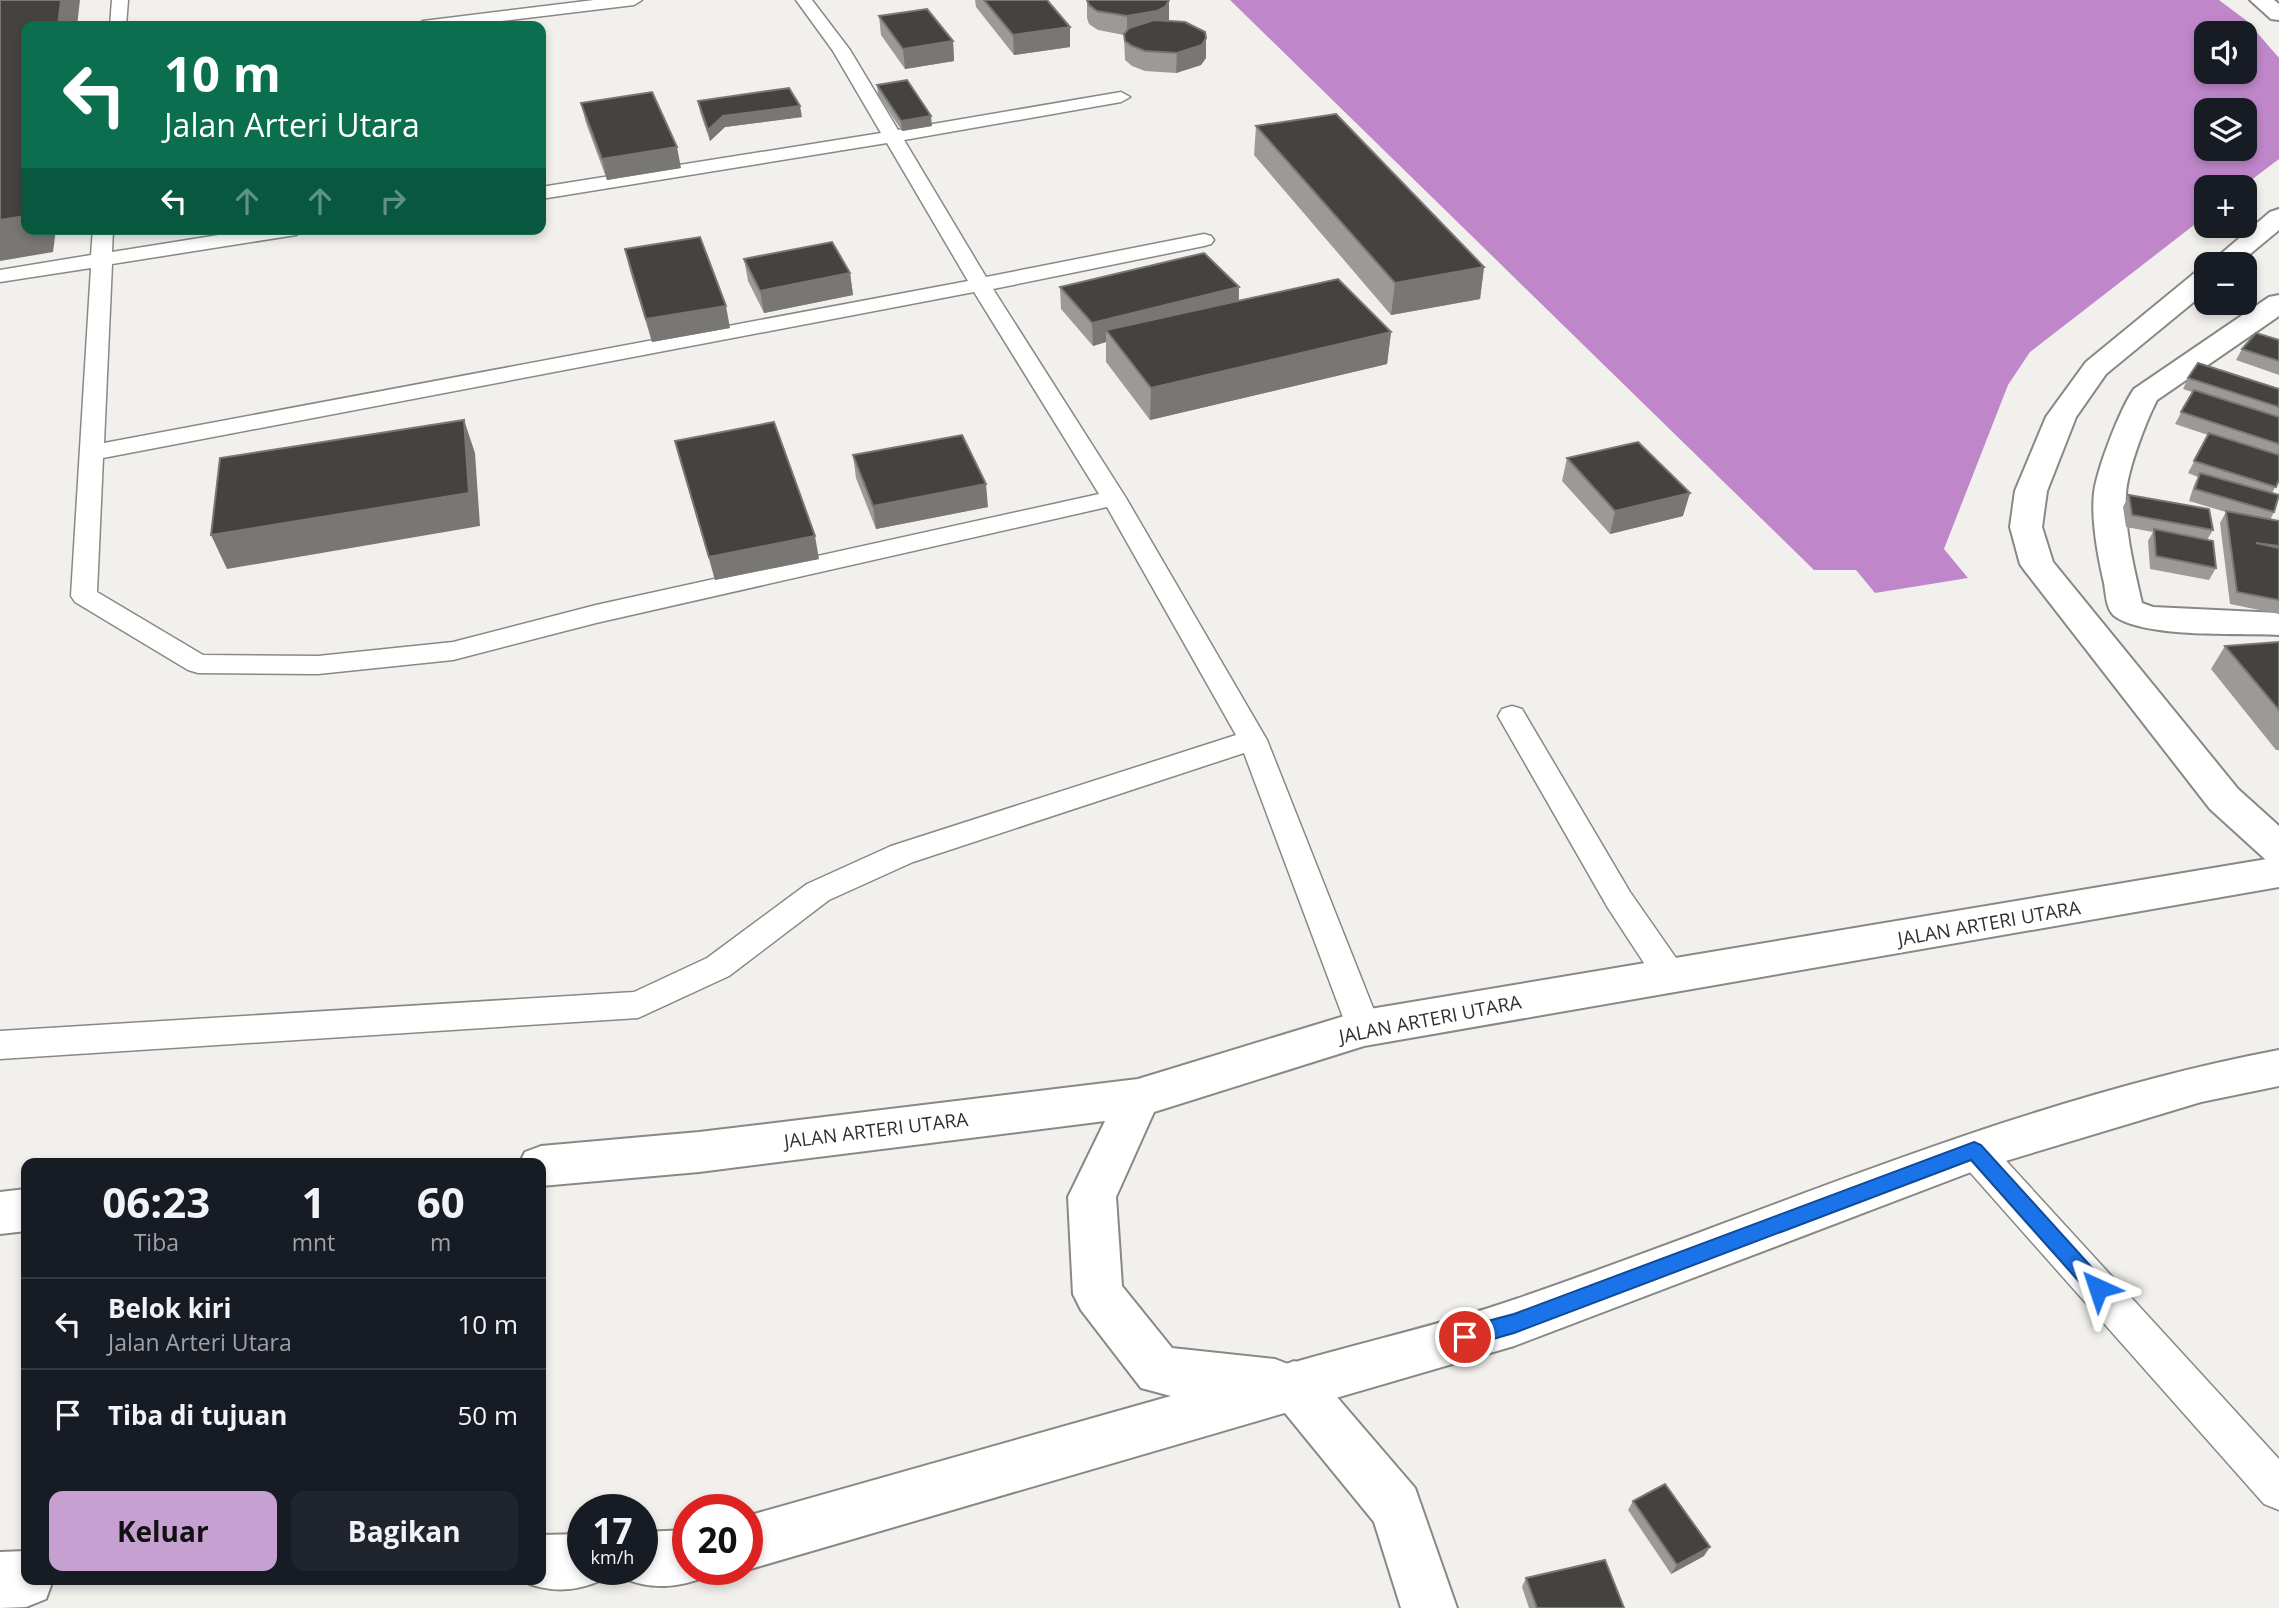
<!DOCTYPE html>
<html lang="id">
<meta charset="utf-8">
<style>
body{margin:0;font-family:"Open Sans",sans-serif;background:#20242c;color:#f1f3f6;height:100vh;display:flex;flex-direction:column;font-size:26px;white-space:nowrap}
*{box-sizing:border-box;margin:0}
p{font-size:23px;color:#9ea1a6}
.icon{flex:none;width:38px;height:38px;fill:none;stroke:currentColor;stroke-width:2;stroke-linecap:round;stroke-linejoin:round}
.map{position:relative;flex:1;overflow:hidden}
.drawer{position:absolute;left:21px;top:1158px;width:525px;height:427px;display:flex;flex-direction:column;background:#171b24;border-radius:14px;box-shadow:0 4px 10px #0003}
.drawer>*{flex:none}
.top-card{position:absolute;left:21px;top:21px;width:525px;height:214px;border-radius:14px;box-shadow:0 4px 10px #0003;background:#0b6e4f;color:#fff;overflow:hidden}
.controls{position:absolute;left:2194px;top:21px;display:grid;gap:14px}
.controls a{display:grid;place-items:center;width:63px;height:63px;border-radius:14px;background:#171b24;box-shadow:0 4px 10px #0003;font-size:35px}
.speed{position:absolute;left:567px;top:1494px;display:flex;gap:14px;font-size:35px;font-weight:700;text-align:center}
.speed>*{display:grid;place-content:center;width:91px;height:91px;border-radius:50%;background:#171b24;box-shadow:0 4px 10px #0003;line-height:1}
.speed small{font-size:18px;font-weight:400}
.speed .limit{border:10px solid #d22;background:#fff;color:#111}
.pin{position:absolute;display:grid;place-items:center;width:60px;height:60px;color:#fff;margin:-30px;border:4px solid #fff;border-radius:50%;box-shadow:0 2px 7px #0007}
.me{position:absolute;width:77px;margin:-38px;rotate:318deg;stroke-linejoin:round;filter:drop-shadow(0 0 5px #0008)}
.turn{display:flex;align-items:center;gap:24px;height:147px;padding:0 28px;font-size:32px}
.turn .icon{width:91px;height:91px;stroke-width:2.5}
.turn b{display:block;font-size:49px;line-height:60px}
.lanes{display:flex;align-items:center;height:66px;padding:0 28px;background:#0003;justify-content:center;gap:35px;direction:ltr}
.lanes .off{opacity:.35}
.eta{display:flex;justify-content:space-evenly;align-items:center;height:119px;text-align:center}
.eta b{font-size:42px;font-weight:700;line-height:49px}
.cta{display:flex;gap:14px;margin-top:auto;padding:14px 28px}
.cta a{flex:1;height:80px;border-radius:14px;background:#c7a0d2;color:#111;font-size:28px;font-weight:700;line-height:80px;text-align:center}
.cta a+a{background:#20242c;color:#f1f3f6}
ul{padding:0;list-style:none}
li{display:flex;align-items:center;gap:21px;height:91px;padding:0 28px;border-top:2px solid #363941}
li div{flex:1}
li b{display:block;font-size:26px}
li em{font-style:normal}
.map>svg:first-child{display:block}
.water{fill:#bf87ca;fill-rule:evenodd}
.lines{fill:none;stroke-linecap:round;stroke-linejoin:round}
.lane-casing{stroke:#898884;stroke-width:3}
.street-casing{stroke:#898884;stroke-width:4}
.highway-casing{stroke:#898884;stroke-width:4}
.lane{fill:#fff;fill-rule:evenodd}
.street{fill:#fff;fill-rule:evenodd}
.highway{fill:#fff;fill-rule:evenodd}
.wall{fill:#9b9a96}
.shaded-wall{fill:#797774}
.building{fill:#454340;stroke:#797774;stroke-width:2}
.route{fill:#1a73e8;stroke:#114b97;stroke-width:2}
.labels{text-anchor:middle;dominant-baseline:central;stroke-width:7;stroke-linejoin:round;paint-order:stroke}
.street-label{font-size:19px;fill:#323130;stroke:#fff}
</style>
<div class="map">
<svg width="2279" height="1608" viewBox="0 0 2279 1608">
<rect width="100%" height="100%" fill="#f1f0ec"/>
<path class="water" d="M1230 0H2219L2247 21 2279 58V159L2242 187H2207V215L2030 352 2008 385 1944 549 1968 578 1875 593 1856 570H1814ZM2207 33H2245V72H2207ZM2207 110H2245V149H2207Z"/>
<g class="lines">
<defs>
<path id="lane" d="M112 0H128L126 26H110Z
M594 0H642L634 5 461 26H415L423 21Z
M796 0H812L850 50 898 130 1121 92 1130 97 1121 102 904 140 986 277 1204 234 1211 236 1214 240 1211 244 1204 246 993 289 1126 498 1267 740 1381 1028 1376 1038 1364 1042 1352 1038 1347 1028 1244 753 913 862 829 900 729 976 638 1018 0 1059V1031L634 992 707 958 807 884 891 846 1236 735 1107 507 596 623 453 660 318 674 198 673 188 670 75 602 71 596 91 268 0 282V270L91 255 93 229H113L112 252 256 229H306L296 235 112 264 104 443 968 281 887 143 541 199V187L881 133 833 51ZM974 292 1099 494 596 605 453 642 318 656 203 655 97 592 103 458Z
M1512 706 1522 709 1630 892 1683 968 1687 977 1683 986 1671 990 1659 986 1608 908 1498 716 1502 709Z
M1974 1136 1987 1140 2279 1459V1510L2264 1504 1961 1162 1956 1151 1961 1140Z"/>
<path id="street" d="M2250 0H2274L2279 4V20L2271 19Z
M2279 209V230L2238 264H2209L2270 212Z
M2207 269V291L2106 374 2076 417 2047 491 2042 527 2053 562 2238 789 2279 826V864L2265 859 2210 809 2025 571 2020 564 2010 527 2015 491 2046 417 2086 362 2197 271Z
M2279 295V316L2157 400C2146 421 2127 471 2126 494 2124 529 2134 568 2142 603L2153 607 2279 613V635C2240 633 2147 638 2116 617 2106 611 2106 594 2104 583 2098 557 2091 520 2094 493 2097 469 2120 409 2134 389L2269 297Z
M1294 1361 1312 1368 1415 1488 1457 1608H1401L1374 1522 1276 1402 1268 1385 1276 1368Z"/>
<path id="highway" d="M2279 857V887L1364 1046 1154 1112 1116 1197 1122 1286 1172 1348 1275 1359 1288 1364C1363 1342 1442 1325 1516 1299 1769 1212 2015 1100 2279 1050V1086L2201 1102 1979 1169 1514 1346 747 1570V1516L1171 1396 1141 1388 1081 1310 1073 1294 1068 1197 1105 1121 699 1172 541 1186V1164H519L525 1152 541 1146 699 1132 1138 1079 1364 1010Z
M26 1189V1231L0 1234V1192Z
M688 1530V1570H710L707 1576C680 1588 650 1590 623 1578L619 1570H642V1532Z
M583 1534V1570H607L602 1580C575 1592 549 1593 522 1581L541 1580V1535Z
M26 1551V1580H53L46 1599 26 1607 0 1608V1552Z"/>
</defs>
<use href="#lane" class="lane-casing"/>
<use href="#street" class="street-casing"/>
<use href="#highway" class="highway-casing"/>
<use href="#lane" class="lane"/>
<use href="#street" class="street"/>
<use href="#highway" class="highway"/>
</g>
<path class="wall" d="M975 0H1047L1070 47 1014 55 976 7Z
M1087 0H1169V19L1168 21 1206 38V58L1201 65 1176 73 1145 71 1132 66 1125 60 1124 35 1098 30 1089 24 1087 18Z
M879 16 953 41 954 61 905 69 881 35Z
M877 85 932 126 902 131 878 95Z
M698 101 802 117 725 127 710 141 700 112Z
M581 103 681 168 607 180 586 123Z
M1256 126 1484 267 1480 299 1391 315 1254 155Z
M625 249 730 328 652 342 630 271Z
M744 259 850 273 853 295 764 313 748 281Z
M1060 287H1239V301L1391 332 1387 364 1150 420 1106 362V342L1093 346 1061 309Z
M2279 340V375L2236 360 2242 349Z
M2188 378 2279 389V480L2272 493 2274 512 2270 520 2279 521V614L2230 604 2220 523 2226 512 2189 501 2194 485 2198 477 2188 473 2208 435 2175 424 2192 392 2183 389Z
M675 441 819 559 715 580 681 464Z
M853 455 988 507 876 529 856 478Z
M1567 458 1683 516 1610 534 1562 481Z
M2129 495 2213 530 2207 540 2216 568 2209 580 2150 569 2148 541 2153 532 2126 527 2123 507Z
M2279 642V750H2276L2211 669 2225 646Z
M1633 1501 1704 1556 1671 1574 1628 1510Z
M1526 1578 1624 1608H1529L1522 1587Z"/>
<path class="shaded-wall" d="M61 0H80L77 26H58Z
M1169 0V19L1166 25 1127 35V16Z
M1070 27V47L1014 55 1013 35Z
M1206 38V58L1201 65 1176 73 1177 53Z
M953 41 954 61 905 69 903 49Z
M800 106 802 117 725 127 710 141 708 130 723 116Z
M931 116 932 126 902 131 901 121Z
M677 147 681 168 607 180 602 159Z
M26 216V229H56L53 252 0 261V220Z
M1484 267 1480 299 1391 315 1395 283Z
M850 273 853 295 764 313 760 291Z
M1239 287 1238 309 1106 330V342L1093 346 1092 323Z
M726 306 730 328 652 342 646 319Z
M1391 332 1387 364 1150 420 1151 388Z
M464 420 475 453 480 526 227 569 211 535Z
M986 484 988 507 876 529 873 506Z
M1690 493 1683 516 1610 534 1615 511Z
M815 536 819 559 715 580 709 557Z
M1710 1547 1704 1556 1671 1574 1677 1565Z"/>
<path class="building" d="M0 0H61L58 26H26V216L0 220Z
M984 0H1047L1070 27 1013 35Z
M1087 0H1169L1166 6 1157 11 1127 16 1097 11 1089 5Z
M927 9 953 41 903 49 879 16Z
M1154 20 1185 22 1205 32 1206 38 1202 45 1177 53 1145 51 1132 46 1125 41 1124 34 1129 28Z
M907 80 931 116 901 121 877 85Z
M789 88 800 106 723 116 708 130 698 101Z
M652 92 677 147 602 159 581 103Z
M1336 114 1484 267 1395 283 1256 126Z
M700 237 726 306 646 319 625 249Z
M832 242 850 273 760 291 744 259Z
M1204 253 1239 287 1092 323 1060 287Z
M1338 279 1391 332 1151 388 1106 330Z
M2256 333 2279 340V361L2242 349Z
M2198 363 2279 389V407L2188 378Z
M2194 390 2279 417V444L2181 412Z
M464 420 469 493 211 535 220 458Z
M774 422 815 536 709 557 675 441Z
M2209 433 2279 455V480L2276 487 2194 461Z
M962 435 986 484 873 506 853 455Z
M1638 442 1690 493 1615 511 1567 458Z
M2200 473 2279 495 2274 512 2195 489Z
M2129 495 2209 509 2213 530 2132 515Z
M2226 511 2279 521V546L2256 543 2279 548V600L2237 592Z
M2154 529 2213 541 2216 568 2156 556Z
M2279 642V710L2225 646Z
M1665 1484 1710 1547 1677 1565 1633 1501Z
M1605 1560 1624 1608H1537L1526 1578Z"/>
<path class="route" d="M1974 1142 1981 1145 2105 1282 2108 1288 2105 1295 2098 1297 2091 1295 1971 1160 1514 1333 1465 1347 1458 1344 1455 1337 1458 1330 1465 1327 1514 1314Z"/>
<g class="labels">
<g class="street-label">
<text transform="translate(1989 923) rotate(-10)">JALAN ARTERI UTARA</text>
<text transform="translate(1430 1019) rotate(-11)">JALAN ARTERI UTARA</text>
<text transform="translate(876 1130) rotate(-7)">JALAN ARTERI UTARA</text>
</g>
</g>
</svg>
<div class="controls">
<a><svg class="icon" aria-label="sound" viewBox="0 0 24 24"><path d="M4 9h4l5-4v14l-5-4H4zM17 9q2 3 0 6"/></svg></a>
<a><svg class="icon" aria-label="layers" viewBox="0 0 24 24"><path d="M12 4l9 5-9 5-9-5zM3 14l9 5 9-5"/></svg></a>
<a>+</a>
<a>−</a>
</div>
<div class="speed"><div>17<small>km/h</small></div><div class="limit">20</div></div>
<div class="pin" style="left:1465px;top:1337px;background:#d93025"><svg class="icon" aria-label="arrive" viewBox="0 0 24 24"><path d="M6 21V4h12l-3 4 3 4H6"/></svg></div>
<svg class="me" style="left:2098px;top:1288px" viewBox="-20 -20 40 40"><path d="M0-17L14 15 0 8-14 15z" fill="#1a73e8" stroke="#fff" stroke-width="4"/></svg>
<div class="top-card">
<div class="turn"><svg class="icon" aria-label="left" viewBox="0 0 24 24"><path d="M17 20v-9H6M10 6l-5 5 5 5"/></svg><div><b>10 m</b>Jalan Arteri Utara</div></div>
<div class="lanes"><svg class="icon" aria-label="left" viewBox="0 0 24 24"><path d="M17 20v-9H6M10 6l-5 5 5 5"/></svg><svg class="icon off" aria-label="ahead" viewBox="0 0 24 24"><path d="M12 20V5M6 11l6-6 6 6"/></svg><svg class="icon off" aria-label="ahead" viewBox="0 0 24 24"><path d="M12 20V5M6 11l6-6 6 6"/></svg><svg class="icon off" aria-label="right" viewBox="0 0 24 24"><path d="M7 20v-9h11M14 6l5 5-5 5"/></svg></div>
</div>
<section class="drawer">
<div class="eta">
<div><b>06:23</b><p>Tiba</p></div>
<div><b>1</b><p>mnt</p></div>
<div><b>60</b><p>m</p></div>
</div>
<ul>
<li><svg class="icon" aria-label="left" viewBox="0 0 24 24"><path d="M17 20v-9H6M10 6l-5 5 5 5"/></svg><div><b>Belok kiri</b><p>Jalan Arteri Utara</p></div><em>10 m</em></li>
<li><svg class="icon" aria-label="arrive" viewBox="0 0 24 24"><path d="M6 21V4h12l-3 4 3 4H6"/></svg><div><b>Tiba di tujuan</b></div><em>50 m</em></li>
</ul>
<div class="cta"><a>Keluar</a><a>Bagikan</a></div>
</section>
</div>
